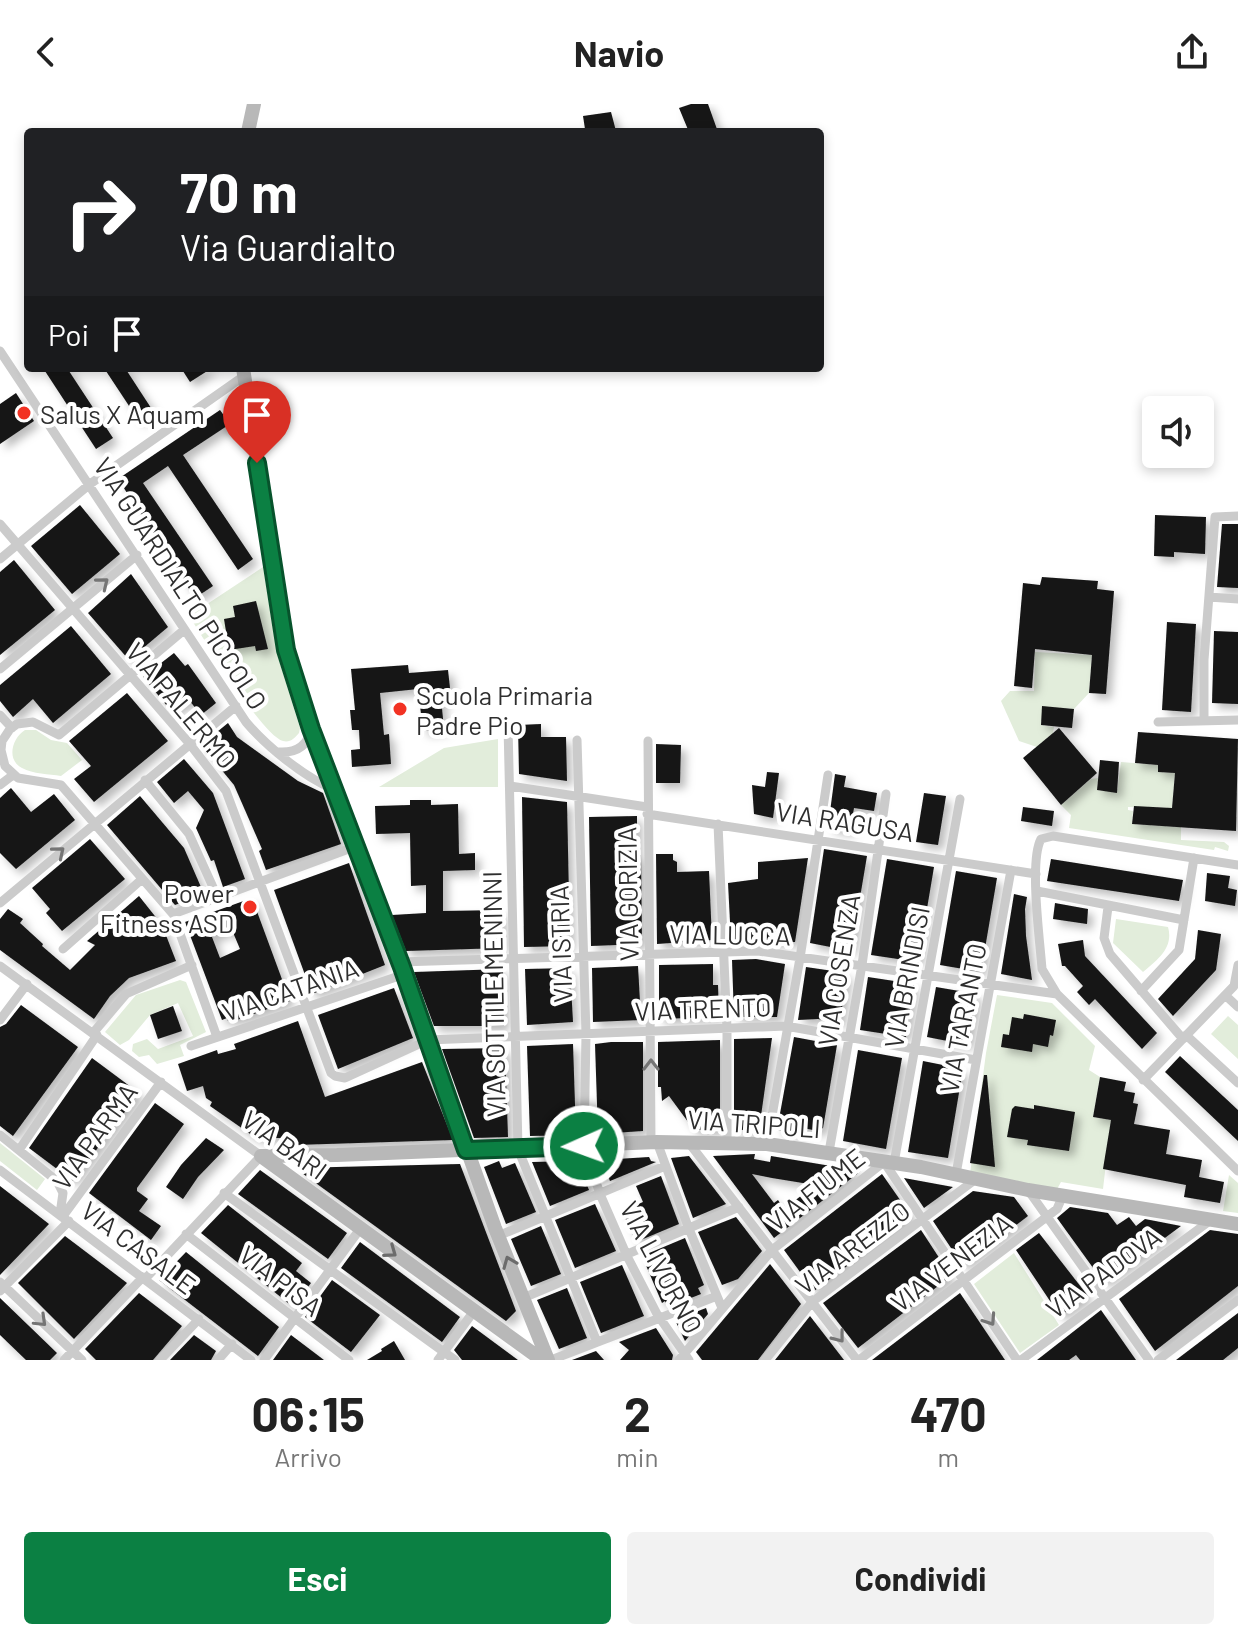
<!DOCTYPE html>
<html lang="it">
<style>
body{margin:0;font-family:Barlow,sans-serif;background:#f2f2f2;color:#222;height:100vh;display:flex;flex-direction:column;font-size:30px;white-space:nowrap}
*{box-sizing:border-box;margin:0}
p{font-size:26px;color:#767676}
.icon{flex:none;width:44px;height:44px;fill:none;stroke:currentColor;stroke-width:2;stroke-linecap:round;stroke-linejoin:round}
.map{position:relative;height:1256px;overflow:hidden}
.panel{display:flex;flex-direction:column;background:#fff;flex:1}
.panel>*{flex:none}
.hud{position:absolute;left:24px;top:24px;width:800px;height:244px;border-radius:8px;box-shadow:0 4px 12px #0003;background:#202124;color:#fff;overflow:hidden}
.buttons{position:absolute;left:1142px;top:292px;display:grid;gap:16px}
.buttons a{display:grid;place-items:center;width:72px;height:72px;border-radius:8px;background:#fff;box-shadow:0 4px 12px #0003;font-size:40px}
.pin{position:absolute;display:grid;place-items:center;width:68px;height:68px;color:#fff;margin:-82px -34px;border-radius:50% 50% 50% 0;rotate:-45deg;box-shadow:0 0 8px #0007}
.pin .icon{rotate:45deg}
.me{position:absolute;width:88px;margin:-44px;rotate:268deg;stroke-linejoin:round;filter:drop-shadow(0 0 6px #0008)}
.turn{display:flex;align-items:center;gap:28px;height:168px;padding:0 24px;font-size:36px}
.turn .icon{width:104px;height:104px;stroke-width:2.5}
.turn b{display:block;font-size:56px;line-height:68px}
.then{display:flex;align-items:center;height:76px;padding:0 24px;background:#0003;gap:16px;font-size:30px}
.eta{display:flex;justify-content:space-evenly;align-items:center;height:136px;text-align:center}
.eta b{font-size:48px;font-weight:700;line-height:56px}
.primary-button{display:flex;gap:16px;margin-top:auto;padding:16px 24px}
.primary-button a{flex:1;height:92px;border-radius:8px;background:#0b8043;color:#fff;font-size:32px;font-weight:700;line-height:92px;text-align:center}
.primary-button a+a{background:#f2f2f2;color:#222}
header{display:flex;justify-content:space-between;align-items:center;height:104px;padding:0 24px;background:#fff;font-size:36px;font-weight:700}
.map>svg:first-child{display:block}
.green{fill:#e2eddb}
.building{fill:#151515;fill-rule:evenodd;filter:url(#shadow)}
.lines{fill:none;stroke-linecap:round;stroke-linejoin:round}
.street{stroke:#cbcbcb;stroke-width:9}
.secondary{stroke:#b8b8b8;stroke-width:14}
.oneway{stroke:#757575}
.oneway2{stroke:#6c6c6c}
.route-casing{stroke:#07532c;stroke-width:20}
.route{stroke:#0b8043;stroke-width:14}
.poi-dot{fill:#f23223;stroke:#fff;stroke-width:3}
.labels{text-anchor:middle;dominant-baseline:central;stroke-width:8;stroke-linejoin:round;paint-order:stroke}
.poi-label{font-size:26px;fill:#2e2e2e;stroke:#fff;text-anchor:start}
.street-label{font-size:26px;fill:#2e2e2e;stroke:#fff}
</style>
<header><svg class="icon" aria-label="back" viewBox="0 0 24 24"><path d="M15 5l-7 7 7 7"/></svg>Navio<svg class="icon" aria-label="share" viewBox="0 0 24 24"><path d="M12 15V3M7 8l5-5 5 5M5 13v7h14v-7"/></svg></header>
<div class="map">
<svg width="1238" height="1256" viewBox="0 0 1238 1256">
<defs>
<filter id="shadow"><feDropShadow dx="5.5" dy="5.5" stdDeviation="4" flood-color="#0004"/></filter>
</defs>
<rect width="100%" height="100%" fill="#fff"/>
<path class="green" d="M263 463 277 550 300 624 299 629C295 634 290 639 283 637 261 630 205 536 189 512Z
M1035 548 1092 551 1089 589 1074 605 1043 603 1041 621 1054 623 1053 629 1037 643 1019 637 1001 597 1010 587H1034Z
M25 626H36L51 636 67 639 82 656 61 672C49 670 33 670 22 664 6 656 12 634 25 626Z
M498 635V683H379L444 644Z
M1121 658 1158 661V668L1175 669 1172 704 1128 703V706L1133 707 1132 720 1181 723V736L1224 738 1229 742 1228 747 1215 743 1214 746 1069 724 1071 711 1061 701 1091 675 1098 674 1097 686 1117 688Z
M1116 815 1168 823C1174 844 1157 856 1143 868L1113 839Z
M180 876 186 878 206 928 180 941 184 952 157 960 149 951 139 953 132 947 133 940 147 935 158 945 193 932 178 899 150 911 129 936 120 941 105 928 136 891Z
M997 891 1052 899 1095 942 1089 966 1100 973 1093 1013 1111 1016 1103 1085 1061 1078 1056 1087 970 1070 986 949Z
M1228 912 1238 921V955L1211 930Z
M0 1039 45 1075 37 1086 0 1057Z
M1229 1071 1238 1079V1109L1223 1107Z
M1014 1149 1059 1221 1020 1249 974 1180Z"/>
<path class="building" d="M691 0H708L718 28H689L679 4Z
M611 8 616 27 588 28V24L585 25 583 12Z
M43 264H67L113 334 96 345Z
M104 264H125L153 307 139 317Z
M181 264H212L190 278Z
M16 289 34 317 0 340V300Z
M220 306 230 320 183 351 253 455 238 466 168 362 143 379 213 482 195 494 118 375Z
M80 401 120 450 72 490 31 442Z
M1155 411 1206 413 1205 450 1174 448V453L1154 452Z
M1222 420H1238V484L1217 483Z
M14 456 55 506 0 551V468Z
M131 470 168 523 129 556 88 509Z
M1042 473 1098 477 1097 485 1114 487 1106 590 1089 589 1092 551 1035 545 1032 584 1014 582 1023 479 1040 481Z
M256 497 268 545 256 547 255 542 229 546 224 515 235 513 233 502Z
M1167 518 1196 520 1191 608 1162 606Z
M71 522 111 570 53 619 33 595 13 613 0 597V581Z
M1214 527 1238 528V600L1212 599Z
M174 549 185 562 188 560 216 599 201 611 189 596 173 609 143 573Z
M408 561 409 569 448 566 451 593 441 594 444 625 423 627 418 585 380 589 384 631 389 630 391 660 352 663 351 646 360 645 359 626H352L350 606H355L351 565Z
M127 589 168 637 94 698 74 675 91 662 69 637Z
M1042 602 1074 605 1072 624 1041 621Z
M228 619 237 633 298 677 323 689 341 740 266 766 259 747 262 745 234 681 201 641Z
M541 620V633H566L567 677 519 670 518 621Z
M1059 624 1097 669 1061 701 1023 654Z
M1138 628 1238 635 1236 727 1132 720 1134 702 1172 704 1175 669 1158 668V661L1135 659Z
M656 640 681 641 680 679H656Z
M184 655 213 689 245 775 223 783 214 756 211 757 196 724 204 706 188 687 174 699 157 678Z
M1100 656 1119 658 1117 689 1097 686Z
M767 668 779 669 773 714 754 710 752 681 765 683Z
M835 670 846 672 844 683 877 689 874 707 854 704 850 727 828 723Z
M11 684 31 708 54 690 75 716 16 765 0 749V694Z
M924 689 946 692 938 741 916 738Z
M140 692 184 744 204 790 175 801 107 721Z
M522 693 567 698 570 842 524 843Z
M410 696H431V701L458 700 459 750 475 749V766L443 767V807L501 806 503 844 406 847 392 811 426 809V781L411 782 410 729 376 730 375 702 410 701Z
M1023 703 1054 707 1052 722 1021 717Z
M637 712V751H641L642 840 591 842 589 713Z
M90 735 125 775 62 827 46 809 50 805 32 784Z
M824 745 867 752 851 847 810 839Z
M656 750H673V756L677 758V768L709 767 712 836 657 840Z
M808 754 795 838 731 837 728 779 758 775V758Z
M887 755 934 763 918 858 871 851Z
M1051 755 1183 776 1179 797 1047 777Z
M349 759 385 861 312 890 274 786Z
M956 767 997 774 981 868 940 861Z
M1207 769 1230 772 1228 784 1237 786 1235 802 1205 797Z
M1014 790 1027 793 1025 805 1026 832 1032 876 1001 870Z
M139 792 162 821 176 857 129 874 110 892 94 915 0 846V815L8 805 23 815 20 819 43 840 42 842 70 866 95 841 87 837Z
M252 794 290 897 237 916 236 914 228 917 227 914 222 916 185 818ZM232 826 240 845 220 854 212 833Z
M1055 799 1088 805 1087 820 1053 815Z
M1198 826 1221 830 1216 866 1173 912 1158 895 1195 855Z
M1083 836 1085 852 1157 929 1142 945 1095 895 1089 901 1077 888 1083 882 1065 862H1062L1058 840Z
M756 855 785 860 777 913H734L732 856Z
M713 860V881H718L719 913 659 915V861Z
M638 862 641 916 593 918 592 864Z
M806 863 847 869 840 919 818 915 798 916Z
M570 864 573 918 527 921 525 865Z
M503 865 504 922H434L414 868Z
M868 873 914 880 906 933 860 926Z
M936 883 977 890 968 941 927 933Z
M394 884 413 934 338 965 318 911Z
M21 901 78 943 13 1032 0 1022V923L6 920Z
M173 902 182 927 158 935 150 911Z
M1024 910 1056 916 1053 932 1050 931 1048 943 1033 940 1032 948 1001 943 1003 930 1009 931 1012 913 1023 915Z
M298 917 325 993 422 958 453 1036 295 1041 294 1034H256L210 1002 212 998 206 994 203 982 187 987 178 960 217 946 218 950 236 945 234 940Z
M794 933 837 941 823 1024 818 1027 803 1024 801 1031 777 1026Z
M772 934 759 1026H734V935Z
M720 936V1026H694L669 992 662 997 661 983H658V938Z
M611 938H643V1027L598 1030 595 940Z
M573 940 576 1031 530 1032 527 942Z
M505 944 508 1033 474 1034 442 945Z
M858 946 902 954 886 1045 843 1037Z
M1180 952 1238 1006V1037L1165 968Z
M92 954 139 989 73 1077 29 1044Z
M923 957 963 965 948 1054 908 1048Z
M984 971H987L995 1063 970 1059Z
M1100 973 1126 978 1124 987 1135 989 1133 999 1138 1000 1134 1020 1170 1026 1166 1050 1202 1056 1199 1073 1224 1078 1220 1099 1184 1093 1186 1081 1103 1065 1111 1016 1093 1013Z
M155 999 184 1020 137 1084V1087L148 1095 139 1107 161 1122 151 1136 89 1089Z
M1034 1001 1075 1008 1069 1047 1027 1041 1028 1036 1007 1033 1012 1005 1015 1002 1034 1005Z
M206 1034 224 1046 198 1073 183 1095 166 1083 181 1061Z
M755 1050 754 1055 770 1058 771 1052 861 1067 774 1134 713 1052ZM752 1070 772 1074 815 1081 784 1105 778 1096 774 1099Z
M689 1052 726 1100 693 1114 671 1054Z
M649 1053 651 1057 656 1058 610 1077 601 1056Z
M499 1057 502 1064 515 1059 536 1108 506 1120 484 1063Z
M577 1057 589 1086 550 1102 532 1058Z
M460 1060 516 1207 506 1217 295 1064Z
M260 1066 347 1129 328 1155 238 1090Z
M882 1070 912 1113 814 1187 784 1146Z
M661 1072 679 1120 636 1138 622 1107 643 1098 636 1082Z
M904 1074 953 1083 924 1104Z
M0 1082 49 1120 0 1171Z
M973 1087 1014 1093 1028 1112 963 1162 933 1117Z
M595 1100 616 1147 575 1164 555 1116Z
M228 1101 302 1159 296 1167 311 1179 293 1203 201 1129Z
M1070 1103 1108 1109 1117 1121 1129 1113 1136 1122 1145 1115 1181 1122 1104 1179 1057 1114Z
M736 1113 762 1147 738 1175 722 1181 698 1128Z
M541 1122 561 1170 531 1182 511 1135Z
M921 1126 951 1172 858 1244 823 1199Z
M1210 1126 1238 1130V1182L1155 1247 1119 1195Z
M1039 1129 1088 1192 1060 1212 1016 1146Z
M65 1132 127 1179 74 1235 18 1179Z
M685 1134 704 1181 698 1184 701 1190 668 1203 665 1197 662 1199 642 1152Z
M360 1138 460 1213 442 1238 341 1164Z
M186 1148 279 1223 258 1252 159 1176Z
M770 1160 801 1200 758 1256H702L696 1248Z
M622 1161 644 1212 601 1229 580 1178Z
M332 1176 380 1211 351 1248 305 1213Z
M567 1184 587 1234 559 1245 537 1196Z
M139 1189 182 1222 153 1256H96L85 1245Z
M960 1189 1005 1256H872Z
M0 1194 57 1249 50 1256H26L0 1231Z
M706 1204 708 1210 685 1237 675 1216Z
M1101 1206 1136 1256H1080L1076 1251 1069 1256H1037Z
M1238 1209V1244L1223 1256H1176Z
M810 1212 844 1256H775Z
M472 1222 518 1256H462L454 1246Z
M656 1224 673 1251 672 1256H620L629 1246 619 1238Z
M194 1231 216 1247 211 1256H170Z
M291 1231 324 1256H273Z
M394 1237 405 1256H367L382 1247 381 1245Z
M596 1247 604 1256H572Z"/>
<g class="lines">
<path class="street" d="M0 247 246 618C266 642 304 673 333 685
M0 420 189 639 226 687 331 969 335 972 345 974 428 936 786 922 976 956
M0 455 90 380 244 272
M1209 493 1238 495
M184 526 59 631 33 618 17 620 10 625 2 637 1 646 5 662 18 674 61 681 173 810 217 933
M0 565 137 451
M0 611 12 624
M1204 617V556L1215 413 1238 412
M1158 618 1238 616
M508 622 518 1045 597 1238
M577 636 586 930 584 1042 600 1090 627 1152 657 1210 689 1256
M648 637 651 1039
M279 648C295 649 307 643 311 626
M145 676 189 730 217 792
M0 681 13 671
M510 682 647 703
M647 710 1036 770
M718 720 727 925V1040
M1238 761 1053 732 1041 735C1029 757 1040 837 1042 865L1057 890 1238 1067
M1037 787 1184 816
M0 799 236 602
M1108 803 1104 834 1110 850 1183 935
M173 810 354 743
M63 845 141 776
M400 858 758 847 1057 890
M0 862 261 1052 145 1175
M1141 887 1179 846 1194 754
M1225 891 1238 903
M0 916 27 880
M93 929 126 890 192 861
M1186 931 1238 979
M191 942 405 870
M1143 976 1234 882 1238 861
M0 1031 57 1077 63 1089 60 1110
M657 1038 689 1125 722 1204
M689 1039 857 1256
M767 1040 800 854 828 671
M19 1046 97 931
M829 1048 862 861 886 690
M894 1059 960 695
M0 1066 251 1256
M956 1070 1011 766
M1028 1086 1149 1256
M224 1089 455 1256
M63 1112 161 978
M186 1130 349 1256
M498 1132 665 1062
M0 1178 82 1256
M0 1187 69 1117
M523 1194 739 1103
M64 1256 143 1173
M160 1256 199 1215
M218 1256 232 1240
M264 1256 360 1125
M438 1256 474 1207
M551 1256 717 1192
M679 1256 772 1146 884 1058 1017 1256
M765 1256 812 1198 976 1075
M859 1256 1057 1105 1063 1091
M1021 1256 1211 1116
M1158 1256 1238 1196"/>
<path class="secondary" d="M248 28 254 0
M243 264 288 553 334 690 402 863 495 1124 548 1256
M261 1052 337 1051 657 1038 767 1040 921 1063 1028 1086 1238 1120
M261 1052 542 1256"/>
</g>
<defs><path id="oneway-chevron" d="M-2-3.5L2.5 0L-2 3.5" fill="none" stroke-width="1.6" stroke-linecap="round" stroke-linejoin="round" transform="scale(2)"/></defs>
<g class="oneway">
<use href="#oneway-chevron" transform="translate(103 479) rotate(-39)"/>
<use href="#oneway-chevron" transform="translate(59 748) rotate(-40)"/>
<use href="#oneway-chevron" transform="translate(651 961) rotate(-90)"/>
<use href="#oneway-chevron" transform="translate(990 1216) rotate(56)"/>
<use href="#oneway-chevron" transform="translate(41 1217) rotate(44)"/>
<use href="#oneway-chevron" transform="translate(839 1233) rotate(52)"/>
</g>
<g class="oneway2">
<use href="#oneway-chevron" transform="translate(391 1148) rotate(36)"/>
<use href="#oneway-chevron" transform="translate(509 1158) rotate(-112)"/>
</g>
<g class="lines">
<defs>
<path id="route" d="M257 359 286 546 311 625 402 863 466 1046 584 1042"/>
</defs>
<use href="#route" class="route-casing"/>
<use href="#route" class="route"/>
</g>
<g class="poi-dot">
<circle cx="24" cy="309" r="8"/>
<circle cx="400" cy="605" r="8"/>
<circle cx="250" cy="803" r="8"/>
</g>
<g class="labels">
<g class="poi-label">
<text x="40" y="309">Salus X Aquam</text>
<text x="416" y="590">Scuola Primaria<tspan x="416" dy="30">Padre Pio</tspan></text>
<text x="234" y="788" text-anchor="end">Power<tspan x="234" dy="30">Fitness ASD</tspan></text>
</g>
<g class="street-label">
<text transform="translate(181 479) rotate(57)">VIA GUARDIALTO PICCOLO</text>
<text transform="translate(182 601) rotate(50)">VIA PALERMO</text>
<text transform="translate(845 717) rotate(9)">VIA RAGUSA</text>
<text transform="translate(627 790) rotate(-91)">VIA GORIZIA</text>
<text transform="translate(730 830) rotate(1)">VIA LUCCA</text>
<text transform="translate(560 840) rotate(-92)">VIA ISTRIA</text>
<text transform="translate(838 866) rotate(-81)">VIA COSENZA</text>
<text transform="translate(906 873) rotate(-79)">VIA BRINDISI</text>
<text transform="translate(290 885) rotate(-19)">VIA CATANIA</text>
<text transform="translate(493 890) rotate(-91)">VIA SOTTILE MENINNI</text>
<text transform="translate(703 904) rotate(-2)">VIA TRENTO</text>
<text transform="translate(962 914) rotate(-79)">VIA TARANTO</text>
<text transform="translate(754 1019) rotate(4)">VIA TRIPOLI</text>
<text transform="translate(94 1032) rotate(-54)">VIA PARMA</text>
<text transform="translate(285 1040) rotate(36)">VIA BARI</text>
<text transform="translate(815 1085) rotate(-38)">VIA FIUME</text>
<text transform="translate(139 1143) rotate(37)">VIA CASALE</text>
<text transform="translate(852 1143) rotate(-37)">VIA AREZZO</text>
<text transform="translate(951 1158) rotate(-37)">VIA VENEZIA</text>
<text transform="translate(662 1163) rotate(62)">VIA LIVORNO</text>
<text transform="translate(1103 1168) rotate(-36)">VIA PADOVA</text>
<text transform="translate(281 1176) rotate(38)">VIA PISA</text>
</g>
</g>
</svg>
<div class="buttons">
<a><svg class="icon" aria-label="sound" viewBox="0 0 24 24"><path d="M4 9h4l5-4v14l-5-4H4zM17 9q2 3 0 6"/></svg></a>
</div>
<div class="pin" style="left:257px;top:359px;background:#d93025"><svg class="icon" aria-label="arrive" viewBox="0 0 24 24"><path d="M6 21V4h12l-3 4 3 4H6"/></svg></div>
<svg class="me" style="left:584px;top:1042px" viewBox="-20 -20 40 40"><circle r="17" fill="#0b8043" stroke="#fff" stroke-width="3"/><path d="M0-11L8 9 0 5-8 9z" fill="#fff"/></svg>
<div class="hud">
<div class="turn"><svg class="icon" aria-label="right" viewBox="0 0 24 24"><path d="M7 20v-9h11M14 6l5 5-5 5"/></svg><div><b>70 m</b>Via Guardialto</div></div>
<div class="then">Poi<svg class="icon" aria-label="arrive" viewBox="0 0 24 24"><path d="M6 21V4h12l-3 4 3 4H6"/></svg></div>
</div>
</div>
<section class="panel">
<div class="eta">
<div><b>06:15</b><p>Arrivo</p></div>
<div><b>2</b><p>min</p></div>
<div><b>470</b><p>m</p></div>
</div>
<div class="primary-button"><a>Esci</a><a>Condividi</a></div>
</section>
